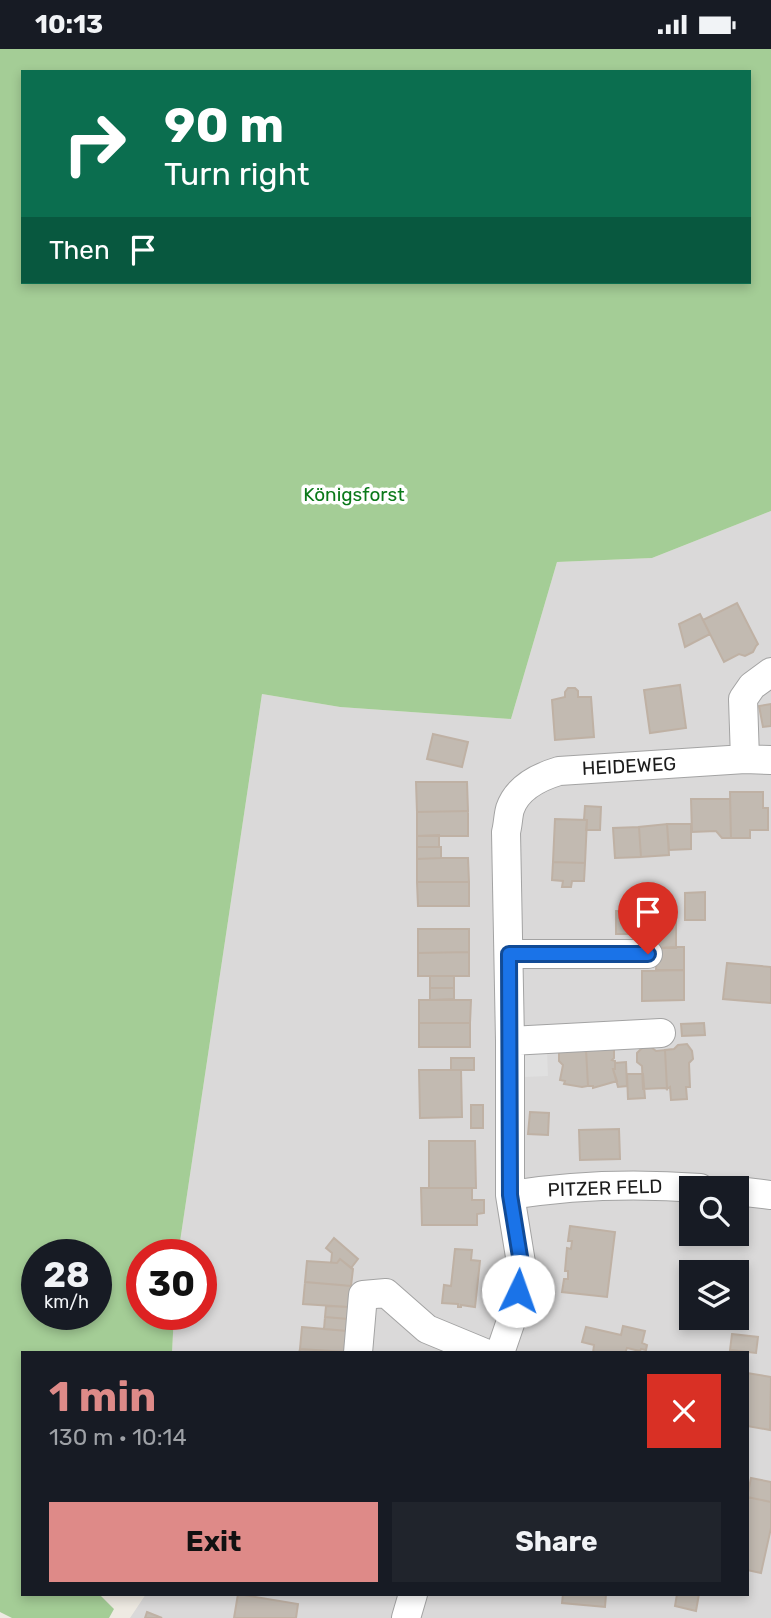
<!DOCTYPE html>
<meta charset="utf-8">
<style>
body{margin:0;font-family:Rubik,sans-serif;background:#20242c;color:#f1f3f6;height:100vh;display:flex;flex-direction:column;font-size:26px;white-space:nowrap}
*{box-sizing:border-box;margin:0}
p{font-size:23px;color:#9ea1a6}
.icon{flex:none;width:38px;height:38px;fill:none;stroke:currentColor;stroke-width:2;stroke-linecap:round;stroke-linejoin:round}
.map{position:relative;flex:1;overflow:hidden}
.details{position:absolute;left:21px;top:1302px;width:728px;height:245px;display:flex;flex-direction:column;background:#171b24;border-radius:0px;box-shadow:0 4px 10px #0003}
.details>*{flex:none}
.top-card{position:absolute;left:21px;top:21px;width:730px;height:214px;border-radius:0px;box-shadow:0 4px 10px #0003;background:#0b6e4f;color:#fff;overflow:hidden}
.controls{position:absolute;left:679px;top:1127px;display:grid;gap:14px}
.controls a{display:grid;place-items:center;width:70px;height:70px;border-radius:0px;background:#171b24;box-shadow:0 4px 10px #0003;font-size:35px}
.speed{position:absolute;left:21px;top:1190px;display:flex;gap:14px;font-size:35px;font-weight:700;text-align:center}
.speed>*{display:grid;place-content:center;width:91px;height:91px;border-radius:50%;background:#171b24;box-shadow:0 4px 10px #0003;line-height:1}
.speed small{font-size:18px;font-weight:400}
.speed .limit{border:10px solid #d22;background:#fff;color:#111}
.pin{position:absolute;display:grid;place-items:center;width:60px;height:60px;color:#fff;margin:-72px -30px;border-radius:50% 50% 50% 0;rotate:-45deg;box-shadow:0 0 7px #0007}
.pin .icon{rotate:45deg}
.me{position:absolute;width:77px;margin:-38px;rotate:3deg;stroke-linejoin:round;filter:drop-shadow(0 0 5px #0008)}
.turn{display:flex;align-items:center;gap:24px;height:147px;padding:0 28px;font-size:32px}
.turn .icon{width:91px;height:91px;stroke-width:2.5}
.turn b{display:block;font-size:49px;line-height:60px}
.then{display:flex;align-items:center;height:66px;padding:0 28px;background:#0003;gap:14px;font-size:26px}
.round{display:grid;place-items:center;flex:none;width:74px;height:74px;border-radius:0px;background:#20242c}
.overview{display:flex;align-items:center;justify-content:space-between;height:119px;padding:0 28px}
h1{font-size:42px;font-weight:700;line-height:52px;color:#de8a88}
.button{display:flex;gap:14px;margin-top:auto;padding:14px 28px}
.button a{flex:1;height:80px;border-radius:0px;background:#de8a88;color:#111;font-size:28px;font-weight:700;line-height:80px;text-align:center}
.button a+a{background:#20242c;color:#f1f3f6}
.status{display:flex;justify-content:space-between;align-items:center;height:49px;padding:0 35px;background:#171b24;direction:ltr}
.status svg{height:19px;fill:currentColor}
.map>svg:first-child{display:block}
.residential{fill:#dad9d9;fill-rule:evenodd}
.forest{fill:#a4cd96;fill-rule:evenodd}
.parking{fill:#e0e0e0}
.building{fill:#c2bab1;stroke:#bfb1a4;stroke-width:2}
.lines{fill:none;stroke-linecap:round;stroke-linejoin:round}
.minor-casing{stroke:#a3a3a3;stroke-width:30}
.minor{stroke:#fff;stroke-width:28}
.route-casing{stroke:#114b97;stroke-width:18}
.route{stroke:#1a73e8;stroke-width:12}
.labels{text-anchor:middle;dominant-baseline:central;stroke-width:7;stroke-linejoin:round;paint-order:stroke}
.park-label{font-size:19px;fill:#0b791a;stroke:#fff}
.street-label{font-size:19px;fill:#1c1c1c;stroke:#fff}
</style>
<div class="status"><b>10:13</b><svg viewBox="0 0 49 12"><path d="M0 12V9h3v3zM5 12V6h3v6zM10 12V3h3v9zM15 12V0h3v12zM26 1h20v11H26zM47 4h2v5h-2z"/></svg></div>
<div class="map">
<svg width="771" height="1569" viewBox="0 0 771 1569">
<rect width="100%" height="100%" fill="#eeeae2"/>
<path class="residential" d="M771 462V1569H130L146 1545H747V1304H172L174 1265H201V1206H178L262 645 340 658 511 670 557 513 652 509ZM691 1139H737V1185H691ZM691 1223H737V1269H691Z"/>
<path class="forest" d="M0 0H771V462L652 509 557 513 511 670 340 658 262 645 178 1206H142V1265H174L172 1304H23V1545H99L114 1560 109 1569H12L0 1563ZM23 23H749V233H23ZM37 1206H96V1265H37Z"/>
<path class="parking" d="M547 999 548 1027 524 1028 523 1000Z"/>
<path class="building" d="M737 554 758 595 756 597 753 603 745 607 739 605 724 613 703 571Z
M700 565 710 585 685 598 679 575Z
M680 636 686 679 650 684 644 641Z
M568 639H575L578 642V648H591L594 688 555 691 552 651 565 648V643Z
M771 655V677L763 678 759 657Z
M433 685 468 693 462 718 427 710Z
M416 733H467L468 762 417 763Z
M730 743H763V759H768V781H750V789H731Z
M691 750H730L731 789H722L716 782 692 783Z
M585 757 601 758 600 781H586L587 771H584Z
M468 762V787H417V763Z
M555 770 587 771 585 814 553 813Z
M667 775H691V800L669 801Z
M667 775 669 806 641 808 639 778Z
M639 778 641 808 615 809 613 779Z
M439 786V798H417V787Z
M417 798H441V809L417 810Z
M441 809H468L469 833H417V810Z
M553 813 585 814 584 832H572L571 838H562L563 832 552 831Z
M417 833H469V857H418Z
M705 843V871H685V844Z
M616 862H635V864H645V862H676V899H634V885H616Z
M418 880H469V903L418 904Z
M676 898H684V921H656L657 899Z
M469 903V927H418V904Z
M727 914 771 918V954L723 950Z
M684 921V951L642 952V922Z
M430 927H454V939H430Z
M430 939H454V950L430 951Z
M419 951H471L470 974H419Z
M419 974H470V998H419Z
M704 974 705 986 682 987 681 975Z
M687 995 692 1002 693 1010 689 1014 690 1038H686L687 1050 671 1051 670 1038 667 1040 665 1001 674 1000 678 996Z
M609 996 614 1001V1009L612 1011 615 1012V1020H613L617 1032 593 1039V1037H588L586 1000Z
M643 998H651L656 1002 665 1001 667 1040 665 1039 643 1040 642 1017 637 1013V1004Z
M586 1000 588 1037 582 1038 564 1035 565 1032 560 1031 563 1016 559 1012V1003Z
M451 1009H474V1021H451Z
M626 1013 627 1037 618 1038 613 1020H615V1014Z
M419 1021H461L462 1068 420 1069Z
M627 1025H643L645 1049 628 1050Z
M471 1056H483V1079H471Z
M530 1063 549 1064 548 1086 528 1085Z
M619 1080 620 1110 580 1111 579 1081Z
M429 1092H475L476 1139H429Z
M421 1139H472V1151H484V1164L477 1165V1176H422Z
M570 1177 615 1183 607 1248 562 1243 564 1230H568V1222H565L567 1199 571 1200 572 1192H568Z
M334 1189 358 1210 351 1219 340 1210 337 1214H331L332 1204 326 1199Z
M455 1200 472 1201 471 1211 480 1212 475 1258 461 1256V1258H458V1255L442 1254 444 1236 451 1237Z
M340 1210 353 1220 351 1237 305 1233 307 1212 337 1214Z
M305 1233 351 1237 349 1258 303 1255Z
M326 1257 349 1258 348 1270 325 1268Z
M325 1268 348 1270 347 1282 324 1280Z
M623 1277 645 1282 642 1294 647 1296 646 1301 641 1300 640 1302 627 1299 625 1304H593L594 1296 582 1293 586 1278 621 1286Z
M302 1278 347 1282 346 1303 300 1300Z
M732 1285 758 1288 756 1304 730 1301Z
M300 1300 346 1303V1304H299Z
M747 1324 771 1328 770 1381 747 1377Z
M751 1429 771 1433V1453L747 1448Z
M747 1448 771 1453V1479L761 1524 747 1521Z
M238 1545 298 1555 296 1569H234Z
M563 1545H606L605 1558 562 1554Z
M677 1545H699L696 1562 675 1557Z
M147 1563 162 1569H145Z"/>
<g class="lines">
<defs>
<path id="minor" d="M745 710 743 650 752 637 771 623
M509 905H648
M510 992 661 984
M737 1142 771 1146
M510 1146C573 1136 636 1134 700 1139
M358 1304 363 1246 386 1244 427 1280 485 1304
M500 1304 514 1263 522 1220 510 1146V992L506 783C508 776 508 767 510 760 517 739 539 728 559 722L745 710 771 711
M406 1569 413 1545"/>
</defs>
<use href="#minor" class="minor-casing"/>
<use href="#minor" class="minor"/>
</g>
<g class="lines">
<defs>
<path id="route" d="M518 1242 522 1220 510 1146 509 905H648"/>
</defs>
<use href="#route" class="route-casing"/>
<use href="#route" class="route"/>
</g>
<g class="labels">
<g class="park-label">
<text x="354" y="445">Königsforst</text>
</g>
<g class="street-label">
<text transform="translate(629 717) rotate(-3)">HEIDEWEG</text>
<text transform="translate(605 1139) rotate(-2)">PITZER FELD</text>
</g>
</g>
</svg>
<div class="controls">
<a><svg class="icon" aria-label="search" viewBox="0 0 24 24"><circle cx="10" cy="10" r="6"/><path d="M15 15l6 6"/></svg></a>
<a><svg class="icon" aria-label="layers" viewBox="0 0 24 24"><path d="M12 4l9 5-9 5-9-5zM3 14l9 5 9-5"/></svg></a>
</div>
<div class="speed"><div>28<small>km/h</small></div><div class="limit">30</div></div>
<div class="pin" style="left:648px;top:905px;background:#d93025"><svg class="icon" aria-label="arrive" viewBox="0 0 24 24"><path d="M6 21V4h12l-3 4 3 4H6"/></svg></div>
<svg class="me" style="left:518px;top:1242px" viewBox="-20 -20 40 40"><circle r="19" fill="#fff"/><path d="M0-13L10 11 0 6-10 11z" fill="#1a73e8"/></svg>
<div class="top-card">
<div class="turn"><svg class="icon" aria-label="right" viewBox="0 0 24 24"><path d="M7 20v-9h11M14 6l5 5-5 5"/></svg><div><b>90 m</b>Turn right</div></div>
<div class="then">Then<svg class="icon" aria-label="arrive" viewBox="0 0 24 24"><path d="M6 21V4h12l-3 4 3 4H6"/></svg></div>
</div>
<section class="details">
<div class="overview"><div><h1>1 min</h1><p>130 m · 10:14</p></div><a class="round" style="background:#d93025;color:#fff"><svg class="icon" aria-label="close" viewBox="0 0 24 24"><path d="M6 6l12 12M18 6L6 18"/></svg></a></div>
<div class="button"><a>Exit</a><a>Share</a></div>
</section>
</div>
